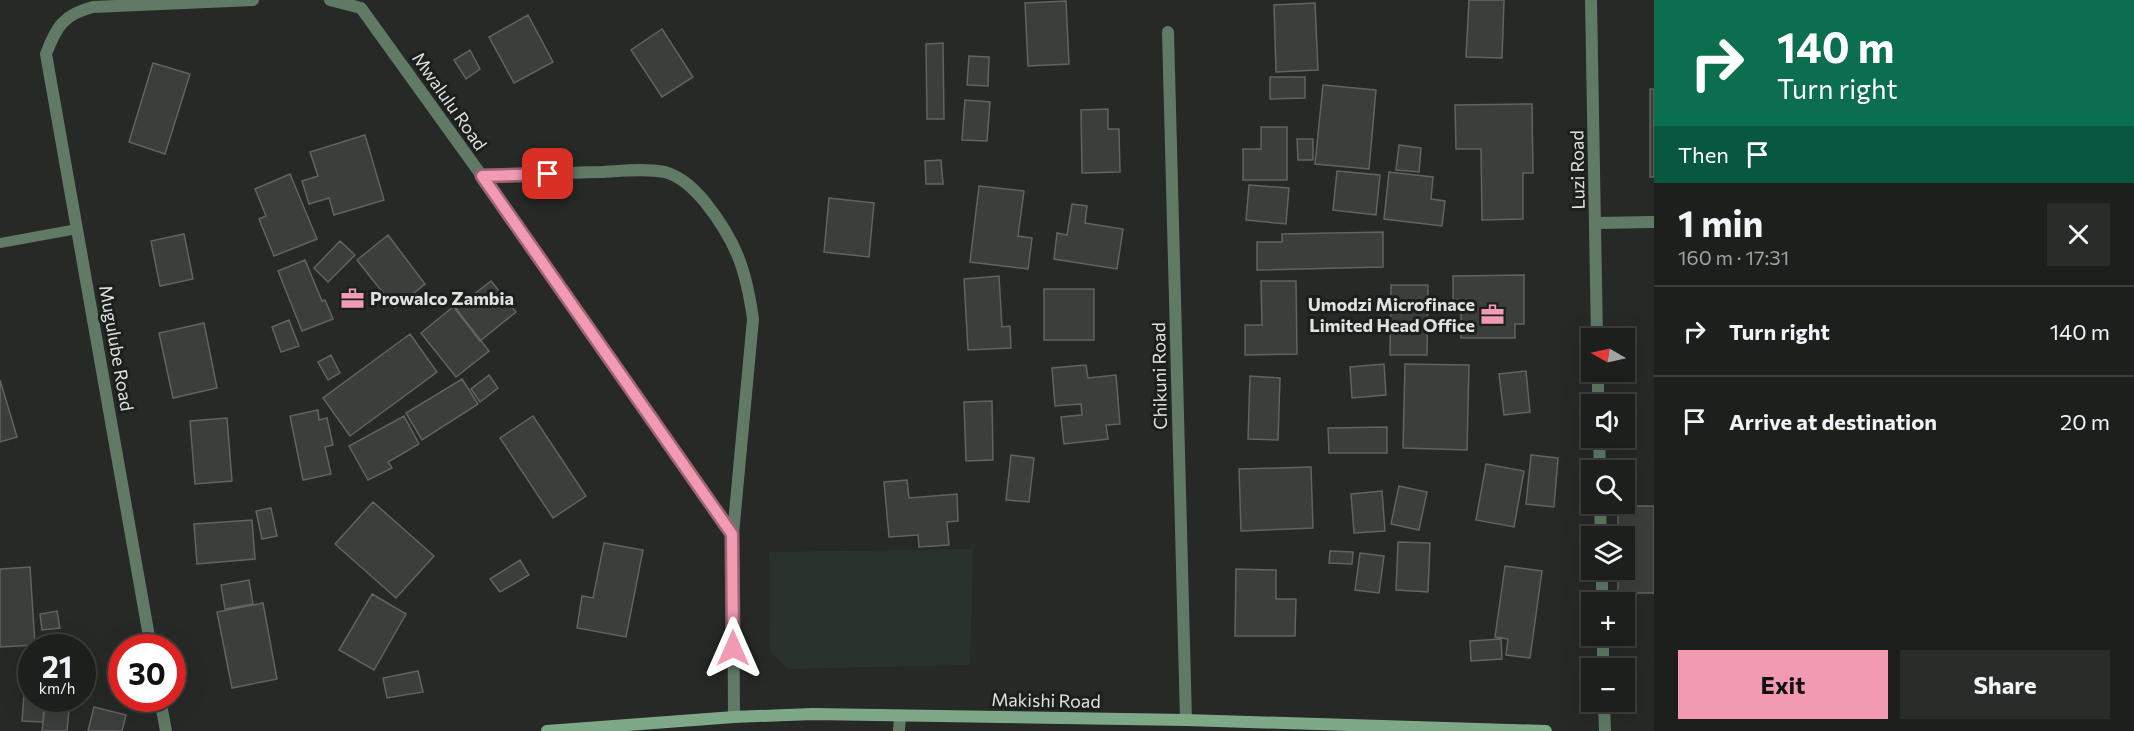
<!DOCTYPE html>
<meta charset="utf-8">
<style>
body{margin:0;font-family:Commissioner,sans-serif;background:#292c29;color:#f1f3f6;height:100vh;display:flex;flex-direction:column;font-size:22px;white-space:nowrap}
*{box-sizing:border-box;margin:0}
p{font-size:20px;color:#a0a2a3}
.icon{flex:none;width:33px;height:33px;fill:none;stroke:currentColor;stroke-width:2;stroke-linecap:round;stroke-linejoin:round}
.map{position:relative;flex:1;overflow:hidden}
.sheet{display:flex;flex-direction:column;background:#1c1f1c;width:480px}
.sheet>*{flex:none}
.guide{background:#0b6e4f;color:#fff;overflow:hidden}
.needle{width:39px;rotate:279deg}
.tools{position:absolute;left:1581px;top:328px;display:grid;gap:12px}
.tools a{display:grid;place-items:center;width:54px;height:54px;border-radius:0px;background:#1c1f1c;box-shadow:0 6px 24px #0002,0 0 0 2px #3a3d3b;font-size:30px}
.speed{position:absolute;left:18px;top:634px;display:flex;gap:12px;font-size:30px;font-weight:700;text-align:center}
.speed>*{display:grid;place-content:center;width:78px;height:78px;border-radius:50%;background:#1c1f1c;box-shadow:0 6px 24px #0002,0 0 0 2px #3a3d3b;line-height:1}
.speed small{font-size:15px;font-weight:400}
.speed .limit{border:9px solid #d22;background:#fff;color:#111}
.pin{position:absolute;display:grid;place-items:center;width:51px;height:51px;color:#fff;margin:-26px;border-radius:12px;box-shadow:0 3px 9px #0006}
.me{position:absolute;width:66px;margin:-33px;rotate:0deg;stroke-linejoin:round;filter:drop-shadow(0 0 4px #0008)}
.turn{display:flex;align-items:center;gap:21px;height:126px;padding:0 24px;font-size:27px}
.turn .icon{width:78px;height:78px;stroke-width:2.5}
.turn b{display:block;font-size:42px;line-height:51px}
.then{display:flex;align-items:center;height:57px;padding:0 24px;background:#0003;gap:12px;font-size:22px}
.round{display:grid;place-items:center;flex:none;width:63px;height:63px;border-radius:0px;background:#292c29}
.headline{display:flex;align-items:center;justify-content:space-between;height:102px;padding:0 24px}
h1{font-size:36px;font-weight:700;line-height:45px}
.action{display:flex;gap:12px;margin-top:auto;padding:12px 24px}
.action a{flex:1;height:69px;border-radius:0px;background:#f19ab2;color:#111;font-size:24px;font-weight:700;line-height:69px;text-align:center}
.action a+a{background:#292c29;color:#f1f3f6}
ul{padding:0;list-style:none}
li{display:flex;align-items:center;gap:18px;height:90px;padding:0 24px;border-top:2px solid #3a3d3b}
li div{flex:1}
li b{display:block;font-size:22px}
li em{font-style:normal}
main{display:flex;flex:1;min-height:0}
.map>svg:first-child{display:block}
.built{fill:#29332c}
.building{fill:#3b3f3c;stroke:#606461;stroke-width:1.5}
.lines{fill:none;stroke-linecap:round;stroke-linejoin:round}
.lane{stroke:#607a66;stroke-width:10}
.street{stroke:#607a66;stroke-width:12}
.secondary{stroke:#7fa889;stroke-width:12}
.route-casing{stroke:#9d6474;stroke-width:15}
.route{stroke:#f19ab2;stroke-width:10}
.labels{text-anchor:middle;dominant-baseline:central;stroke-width:6;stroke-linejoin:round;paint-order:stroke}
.street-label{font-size:18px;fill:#dfe2e0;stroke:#1c201d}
.poi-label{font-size:18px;font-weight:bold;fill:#dfe2e0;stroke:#1c201d;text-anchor:start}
</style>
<main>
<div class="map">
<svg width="1654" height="731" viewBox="0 0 1654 731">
<rect width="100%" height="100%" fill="#262926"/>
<path class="built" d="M973 549 970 665 788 669 770 651 769 552Z"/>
<path class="building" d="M1469 0H1504L1502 58 1466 57Z
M1066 1 1069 64 1028 66 1025 3Z
M1315 3 1318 70 1276 72 1274 5Z
M528 15 553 62 514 83 489 37Z
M662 29 693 77 662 97 631 50Z
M943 43 944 119H927L926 44Z
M470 50 480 69 466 79 454 60Z
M969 56 989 57 988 86 967 85Z
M153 63 190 74 165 154 129 142Z
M1270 77H1305V98L1270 99Z
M1323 85 1376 90 1369 169 1315 164Z
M1650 89H1654V177H1650Z
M965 100 990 102 987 141 962 140Z
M1532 104 1533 173H1523V219L1482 220 1481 149H1456L1455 105Z
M1108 109V129H1119L1120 172 1082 173 1081 110Z
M1261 127H1287V180H1243V149H1261Z
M365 135 384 200 334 215 329 198 309 204 302 181 318 176 310 152Z
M1297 139H1313V160H1298Z
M1399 145 1421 148 1419 172 1396 170Z
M941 160 943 184H926L925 161Z
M1337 171 1380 175 1376 215 1333 210Z
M1389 172 1433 177 1431 199 1445 201 1442 226 1384 219Z
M290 174 317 239 274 256 259 219 266 216 255 189Z
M1249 185 1289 188 1286 224 1246 220Z
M979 186 1024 191 1018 236 1032 238 1028 269 970 262Z
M829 198 874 203 869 257 824 252Z
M1072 204 1087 206 1085 223 1123 229 1117 269 1054 259 1057 233 1067 235Z
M1383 232V267L1257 270V242H1282V234Z
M184 234 193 279 160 286 151 241Z
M388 235 425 284 395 308 357 260Z
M340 241 355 255 328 282 314 268Z
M305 260 322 301 325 300 333 319 302 331 278 271Z
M1524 275V324H1515V338H1461V304H1453V276Z
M999 276 1002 327 1010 326 1011 348 968 350 964 279Z
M491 281 516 312 480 341 455 309Z
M1261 281H1296L1297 354 1245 355V325H1262Z
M1391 285H1428L1427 355H1390Z
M1044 289H1094V340H1044Z
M454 306 489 351 456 377 421 333Z
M289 320 299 346 281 352 272 327Z
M204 323 217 388 173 398 159 333Z
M410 334 437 372 350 436 323 398Z
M331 355 340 373 328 380 318 362Z
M1384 364 1386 395 1352 398 1350 367Z
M1405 364 1469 365 1467 450 1403 448Z
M1086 365 1088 378 1116 375 1120 424 1106 425 1108 439 1064 444 1061 417 1082 415 1081 404 1055 406 1052 368Z
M1526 371 1530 412 1504 415 1499 374Z
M489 375 498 388 480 402 471 389Z
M1250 376 1280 378 1278 440 1248 439Z
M462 379 478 404 422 440 406 413Z
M0 380 17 437 0 442Z
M992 401 993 460 966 461 964 402Z
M318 410 319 420 327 418 333 445 325 447 331 474 303 480 290 416Z
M404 416 419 444 388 462 392 468 368 480 349 446Z
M533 416 586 496 553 518 500 438Z
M227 418 232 481 195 484 190 421Z
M1387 427V453H1329L1328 428Z
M1011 455 1034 458 1029 502 1006 500Z
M1531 455 1558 458 1554 507 1526 504Z
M1486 464 1524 471 1514 527 1476 520Z
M1311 467 1313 528 1241 531 1239 469Z
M907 480 909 498 957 494 958 521 947 522 949 545 919 547 918 535 889 537 884 482Z
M1399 486 1427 492 1419 530 1391 524Z
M1382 491 1385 531 1354 533 1351 494Z
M373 502 434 556 396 598 335 544Z
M1618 506H1654V593H1618V570H1624V537H1618Z
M271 508 277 536 262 539 256 511Z
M252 520 255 559 197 564 194 524Z
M1398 542 1430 543 1428 592 1396 590Z
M604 543 643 550 626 637 577 628 582 596 593 598Z
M604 543 643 550 626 637 577 628 582 596 593 598Z
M1330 551 1353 552 1352 564 1329 563Z
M1360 553 1384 556 1379 593 1355 590Z
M520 560 529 575 500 592 490 579Z
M1505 566 1542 571 1530 658 1506 655 1508 639 1495 637Z
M30 567 35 645 0 647V569Z
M1236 569 1276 570V599H1296L1295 636H1235Z
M249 580 253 604 225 609 221 585Z
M249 580 253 604 225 609 221 585Z
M372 594 406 614 374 670 339 650Z
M263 603 277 679 232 688 217 612Z
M57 611 60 628 42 630 40 614Z
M1501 639 1502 659 1471 661 1470 641Z
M418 671 423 692 387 698 383 678Z
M25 680 32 681V699H50V706L44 705 43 722 22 721Z
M45 707 69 710 67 731H42Z
M94 707 126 715 122 731H88Z"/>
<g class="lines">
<path class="lane" d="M0 243 77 229"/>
<path class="street" d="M330 0 361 8 482 176 733 534 734 717
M1591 0 1597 339
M1168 32 1186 720
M482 176C521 174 561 173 601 172 621 171 645 168 665 172 682 177 694 189 705 202 736 241 746 269 753 319L733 534
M1596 223 1654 222
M1598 372V405
M1599 438 1600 471
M1600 504 1601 537
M1602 570V603
M1603 636V669
M151 648 46 54C56 27 64 14 93 7L253 0
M160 699 166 731
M1604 702 1605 731
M899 731 900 716"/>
<path class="secondary" d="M547 731 734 717 813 714 1186 720 1546 731"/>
</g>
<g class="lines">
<defs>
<path id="route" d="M548 174 482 176 732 534 733 648"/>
</defs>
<use href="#route" class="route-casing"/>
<use href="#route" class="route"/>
</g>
<defs>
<symbol id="office-bare" viewBox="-9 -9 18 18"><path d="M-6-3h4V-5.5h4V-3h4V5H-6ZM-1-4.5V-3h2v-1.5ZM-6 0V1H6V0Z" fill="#f19ab2" stroke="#1c201d" stroke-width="2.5" paint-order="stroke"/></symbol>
</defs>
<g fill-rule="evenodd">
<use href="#office-bare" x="336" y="282" width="33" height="33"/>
<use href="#office-bare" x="1476" y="298" width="33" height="33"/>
</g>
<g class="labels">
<g class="street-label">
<text transform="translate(450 101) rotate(55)">Mwalulu Road</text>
<text transform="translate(1577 170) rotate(-91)">Luzi Road</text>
<text transform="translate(117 348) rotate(80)">Mugulube Road</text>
<text transform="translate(1159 376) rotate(-91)">Chikuni Road</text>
<text transform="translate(1046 700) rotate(1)">Makishi Road</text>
</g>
<g class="poi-label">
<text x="370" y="298">Prowalco Zambia</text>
<text x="1475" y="304" text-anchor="end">Umodzi Microfinace<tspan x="1475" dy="21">Limited Head Office</tspan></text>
</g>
</g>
</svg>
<div class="tools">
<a><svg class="needle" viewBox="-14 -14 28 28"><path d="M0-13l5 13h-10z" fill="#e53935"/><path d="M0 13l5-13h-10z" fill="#a0a2a3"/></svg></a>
<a><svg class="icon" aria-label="sound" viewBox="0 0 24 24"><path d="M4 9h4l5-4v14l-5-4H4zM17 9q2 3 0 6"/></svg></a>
<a><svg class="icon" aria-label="search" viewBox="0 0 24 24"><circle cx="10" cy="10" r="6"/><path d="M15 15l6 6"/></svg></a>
<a><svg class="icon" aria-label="layers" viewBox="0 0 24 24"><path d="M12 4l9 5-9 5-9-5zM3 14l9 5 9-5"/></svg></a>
<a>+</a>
<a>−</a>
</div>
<div class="speed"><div>21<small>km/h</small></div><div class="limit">30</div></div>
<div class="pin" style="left:548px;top:174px;background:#d93025"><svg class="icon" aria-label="arrive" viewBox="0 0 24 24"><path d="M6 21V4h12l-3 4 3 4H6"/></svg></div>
<svg class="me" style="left:733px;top:648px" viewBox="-20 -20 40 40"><path d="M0-17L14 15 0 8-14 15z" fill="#f19ab2" stroke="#fff" stroke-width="4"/></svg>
</div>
<section class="sheet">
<div class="guide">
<div class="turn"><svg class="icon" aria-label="right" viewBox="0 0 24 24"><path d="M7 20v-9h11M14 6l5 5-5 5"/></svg><div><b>140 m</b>Turn right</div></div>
<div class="then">Then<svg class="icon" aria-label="arrive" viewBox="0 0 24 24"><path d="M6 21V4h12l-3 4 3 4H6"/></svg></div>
</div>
<div class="headline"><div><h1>1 min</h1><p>160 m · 17:31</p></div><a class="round"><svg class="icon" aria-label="close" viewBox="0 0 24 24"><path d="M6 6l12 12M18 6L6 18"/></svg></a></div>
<ul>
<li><svg class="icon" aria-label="right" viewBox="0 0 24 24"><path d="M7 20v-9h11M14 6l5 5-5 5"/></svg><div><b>Turn right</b></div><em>140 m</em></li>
<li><svg class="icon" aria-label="arrive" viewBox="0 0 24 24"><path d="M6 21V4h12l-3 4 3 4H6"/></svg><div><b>Arrive at destination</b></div><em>20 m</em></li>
</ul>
<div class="action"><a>Exit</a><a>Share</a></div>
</section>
</main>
